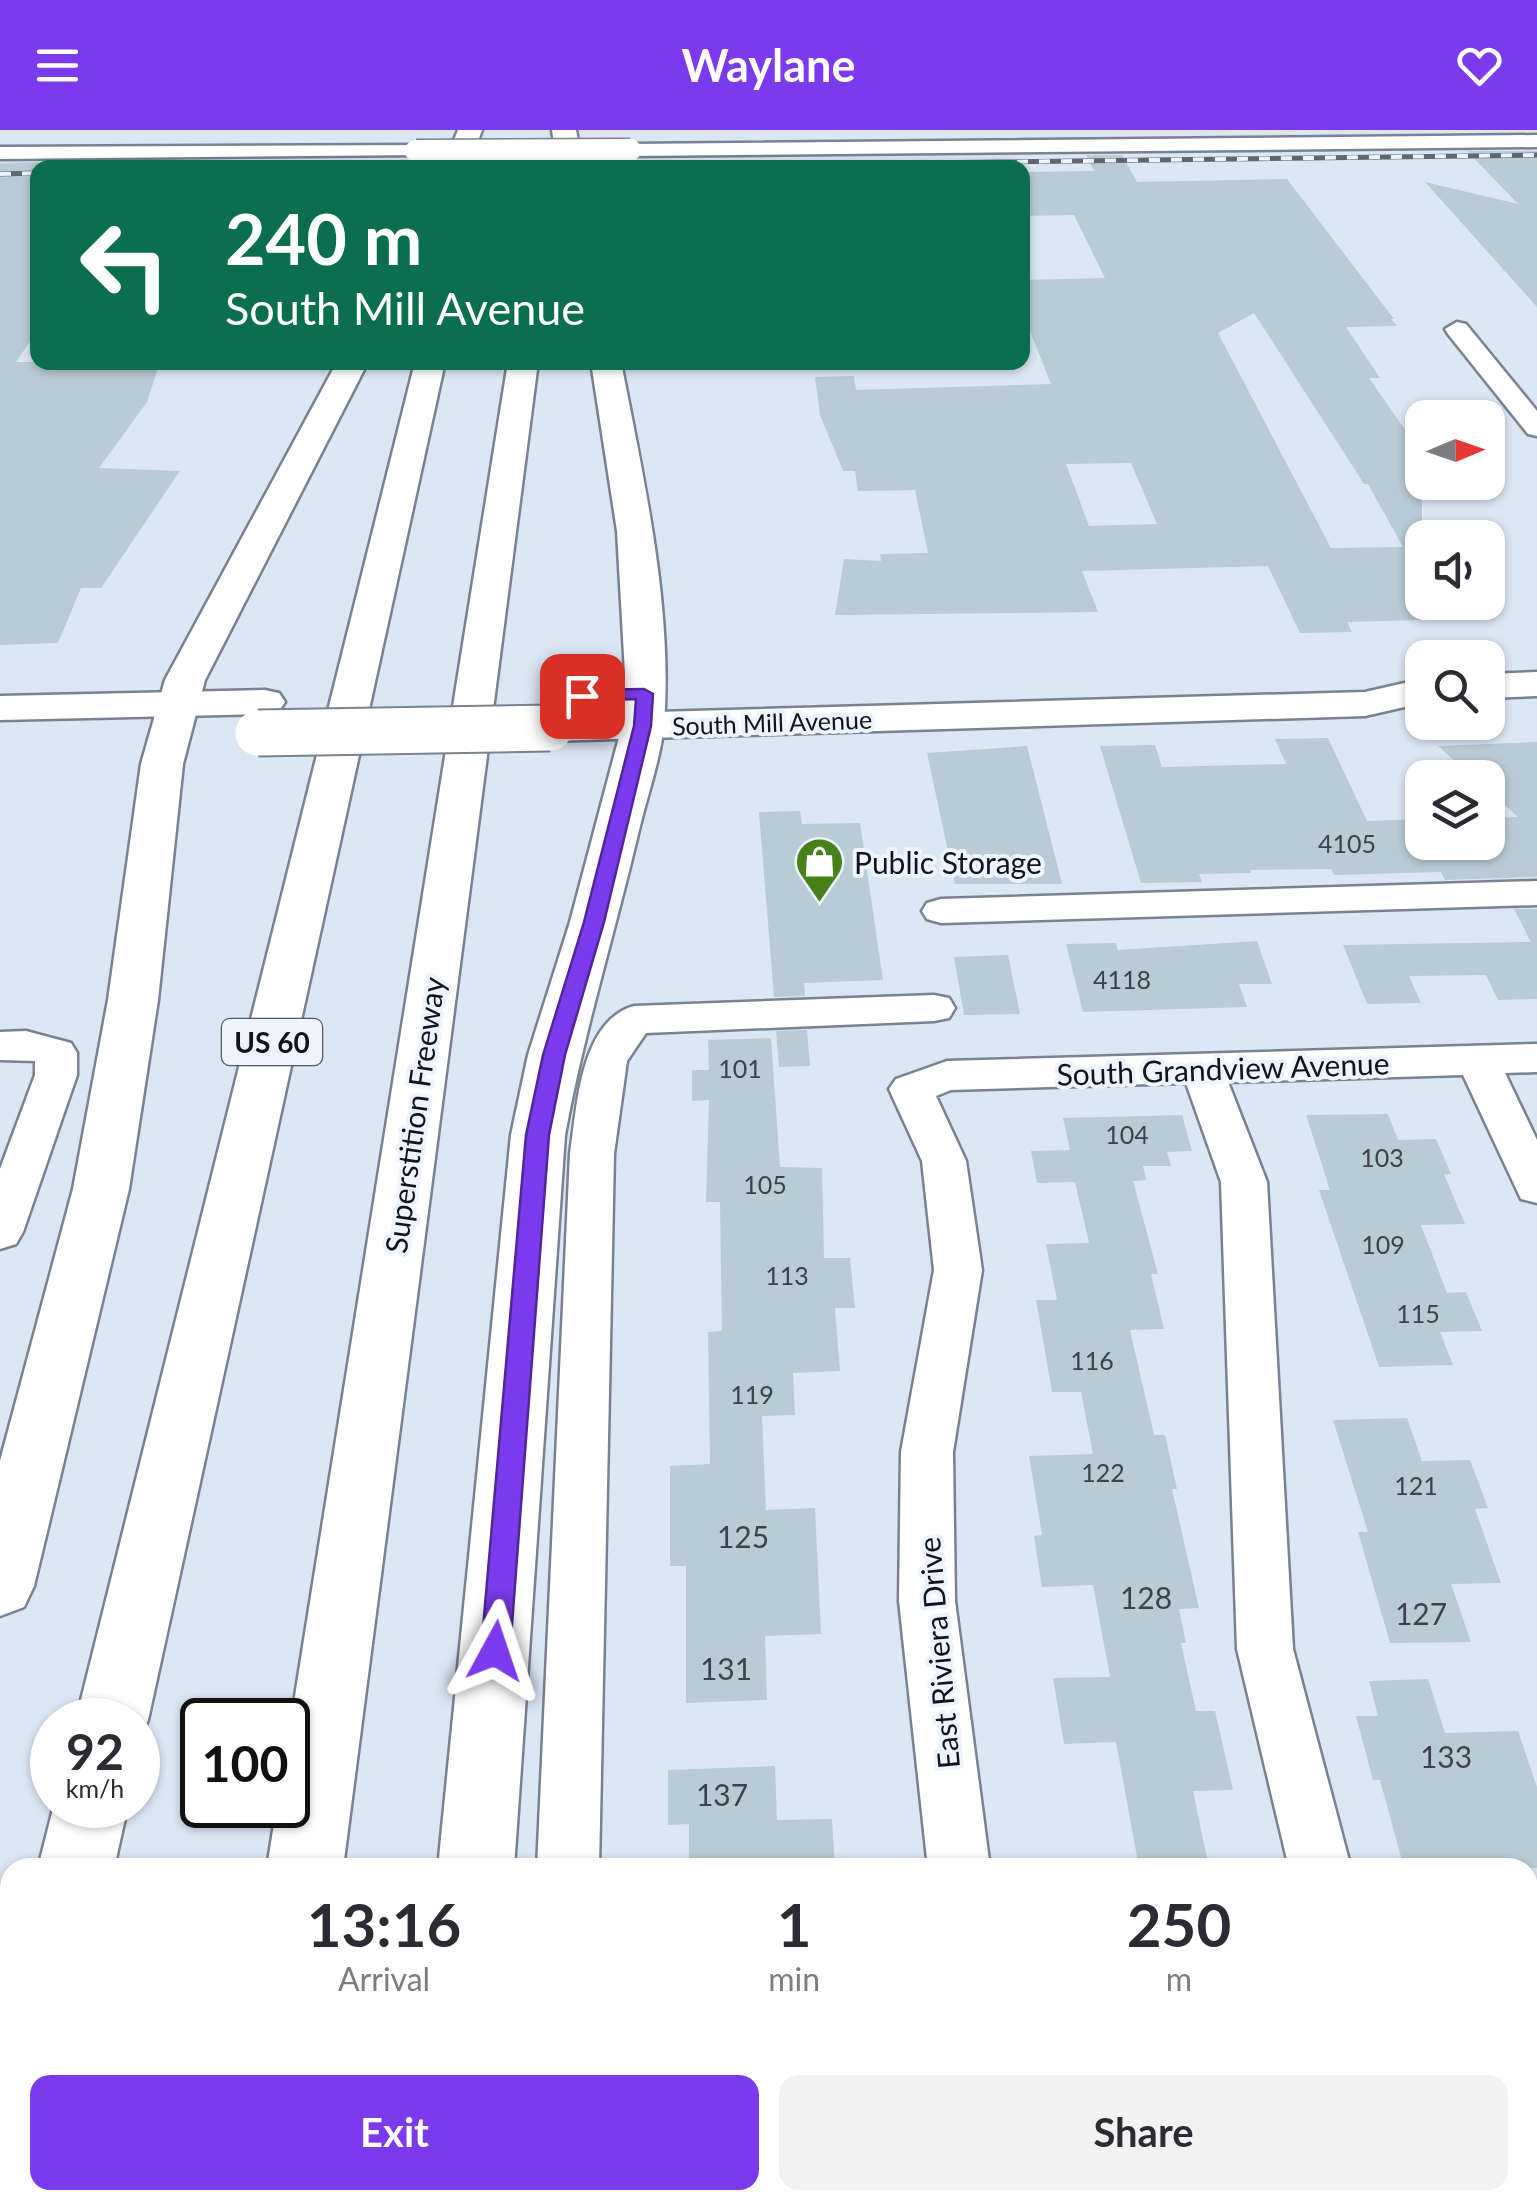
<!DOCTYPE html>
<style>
body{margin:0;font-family:Lato,sans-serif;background:#f2f2f3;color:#2b2b33;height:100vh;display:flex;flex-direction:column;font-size:38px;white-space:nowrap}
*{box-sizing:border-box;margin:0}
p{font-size:32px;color:#7c7c81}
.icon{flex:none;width:55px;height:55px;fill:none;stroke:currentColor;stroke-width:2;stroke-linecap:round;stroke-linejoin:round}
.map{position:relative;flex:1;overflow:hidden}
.details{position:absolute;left:0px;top:1728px;width:1538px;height:352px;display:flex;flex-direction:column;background:#fff;border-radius:30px 30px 0 0;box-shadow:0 2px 8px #0004}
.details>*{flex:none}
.banner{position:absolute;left:30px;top:30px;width:1000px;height:210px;border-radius:20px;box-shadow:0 2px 8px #0004;background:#0b6e4f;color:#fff;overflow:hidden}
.needle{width:65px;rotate:88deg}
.buttons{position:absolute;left:1405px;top:270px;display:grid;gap:20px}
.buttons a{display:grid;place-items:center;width:100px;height:100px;border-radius:20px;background:#fff;box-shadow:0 2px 8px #0004;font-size:50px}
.speed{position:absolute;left:30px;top:1568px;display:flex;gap:20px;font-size:50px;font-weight:700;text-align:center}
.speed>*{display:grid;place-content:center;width:130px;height:130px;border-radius:50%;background:#fff;box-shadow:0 2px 8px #0004;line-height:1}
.speed small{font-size:25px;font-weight:400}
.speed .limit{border:5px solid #111;border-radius:15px;background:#fff;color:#111}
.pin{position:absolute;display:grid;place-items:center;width:85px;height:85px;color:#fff;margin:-42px;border-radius:20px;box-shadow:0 5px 15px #0006}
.me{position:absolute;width:110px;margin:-55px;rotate:5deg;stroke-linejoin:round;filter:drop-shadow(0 0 8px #0008)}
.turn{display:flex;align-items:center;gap:35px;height:210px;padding:0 30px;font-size:45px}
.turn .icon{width:130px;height:130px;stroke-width:2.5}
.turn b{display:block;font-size:70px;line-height:85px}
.eta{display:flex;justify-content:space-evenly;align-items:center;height:170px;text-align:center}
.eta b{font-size:60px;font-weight:700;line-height:70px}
.action{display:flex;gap:20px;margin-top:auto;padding:20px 30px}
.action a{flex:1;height:115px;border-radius:20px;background:#7c3aed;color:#fff;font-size:40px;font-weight:700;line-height:115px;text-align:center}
.action a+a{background:#f2f2f3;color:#2b2b33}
header{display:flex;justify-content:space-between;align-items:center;height:130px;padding:0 30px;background:#7c3aed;color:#fff;font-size:45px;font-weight:700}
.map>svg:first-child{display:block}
.building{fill:#b9cbd5;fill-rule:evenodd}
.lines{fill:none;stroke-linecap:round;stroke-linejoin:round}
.minor-casing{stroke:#798290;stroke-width:5}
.major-casing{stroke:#798290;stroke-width:5}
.highway-casing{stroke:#798290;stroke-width:5}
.minor{fill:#fff;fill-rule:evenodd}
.major{fill:#fff;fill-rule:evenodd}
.highway{fill:#fff;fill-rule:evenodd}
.rail-casing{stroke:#5f666f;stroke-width:5}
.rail{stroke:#edf4fd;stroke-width:4;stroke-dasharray:11;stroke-linecap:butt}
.minor-bridge-casing{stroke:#798290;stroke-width:25;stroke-linecap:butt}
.major-bridge-casing{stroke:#798290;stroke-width:49;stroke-linecap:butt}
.minor-bridge{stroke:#fff;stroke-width:22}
.major-bridge{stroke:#fff;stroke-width:45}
.route{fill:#7c3aed;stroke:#51269a;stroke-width:2.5}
.labels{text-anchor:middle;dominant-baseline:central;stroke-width:8;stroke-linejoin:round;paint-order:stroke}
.far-street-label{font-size:25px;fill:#11141a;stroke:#edf4fd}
.number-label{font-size:25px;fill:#3b4249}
.shield{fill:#edf4fd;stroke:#53575e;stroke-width:2.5}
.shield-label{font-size:28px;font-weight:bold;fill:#11141a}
.poi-label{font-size:30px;fill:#11141a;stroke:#edf4fd;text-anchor:start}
.street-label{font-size:30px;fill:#11141a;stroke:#edf4fd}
.near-number-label{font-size:30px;fill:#3b4249}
</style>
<header><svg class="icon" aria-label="menu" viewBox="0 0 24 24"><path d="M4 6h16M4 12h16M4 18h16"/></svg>Waylane<svg class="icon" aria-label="heart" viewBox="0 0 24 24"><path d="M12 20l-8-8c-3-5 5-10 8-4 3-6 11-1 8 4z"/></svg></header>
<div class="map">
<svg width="1537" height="2079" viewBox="0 0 1537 2079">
<rect width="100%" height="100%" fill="#dce7f6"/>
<path class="building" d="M1467 21H1537V177L1425 52 1518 74Z
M1086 25H1122L1137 52 1287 49 1394 189H1391L1397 196 1346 197 1380 248H1369L1422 324V490L1347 492 1352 502 1300 503 1268 436 1082 441 1098 482 835 485 844 429 881 431 880 424 928 423 915 360 858 361 855 341H843L820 285 815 247 854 246 856 260 1051 254 1022 181V150L1105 148 1074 85 1022 86V42L1094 41ZM1254 183 1364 354H1368L1403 417 1331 418 1218 203ZM1131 333 1157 394 1089 396 1066 334Z
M38 32V200L16 232H160L147 272 99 338 180 341 101 458H81L58 513 0 515V33Z
M1328 608 1367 691 1422 689V712H1488V688L1518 687 1488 660V648H1474L1438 616 1537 612V747L1445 750 1441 742 1334 745 1331 739 1250 740 1251 743 1199 744 1202 752 1141 753 1100 616 1155 615 1162 637 1286 634 1275 609Z
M1027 616 1062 754H955L927 623Z
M800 681 802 694 860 693 883 850 804 853 805 866 774 867 759 682Z
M1514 779H1537V869L1498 870 1486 845 1409 846 1421 873 1367 874 1343 815 1531 812Z
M1257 811 1272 854H1239L1247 877 1083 882 1066 814 1116 813 1118 820Z
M1008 825 1020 884 964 885 954 827Z
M807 900 810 936 779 937 776 901Z
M771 908 780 1037 822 1038 824 1128H850L855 1178H835L840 1241 793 1243 795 1285 762 1286 766 1380 815 1378 821 1504 765 1506 767 1570 686 1573V1436H670V1336L710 1334 708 1202 722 1201 720 1072H706L709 970 692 971V940H709L708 910Z
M1388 984 1398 1010 1436 1009 1451 1044H1444L1465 1094 1421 1095 1447 1163 1466 1162 1482 1201 1440 1202 1453 1235 1379 1237 1319 1060H1330L1306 985Z
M1182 985 1192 1021 1167 1022 1171 1036H1143L1146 1050 1133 1051 1158 1144H1151L1164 1199 1130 1200 1154 1305H1165L1177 1359H1172L1199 1478 1179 1479 1186 1513H1181L1196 1581H1215L1233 1660 1193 1661 1209 1738H1139L1116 1612 1064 1614 1053 1548 1110 1547 1093 1455 1042 1457 1034 1406 1042 1405 1029 1326 1093 1324 1081 1262H1052L1036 1170H1057L1046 1114 1089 1113 1075 1052 1037 1053 1031 1021 1070 1020 1063 988Z
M1407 1288 1422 1331 1470 1330 1488 1378 1475 1379 1501 1453 1451 1454 1471 1512 1390 1513 1358 1402H1368L1333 1290Z
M1428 1549 1445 1603 1518 1601 1537 1657V1738H1404L1380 1650H1373L1356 1586H1378L1369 1551Z
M775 1636 777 1690 832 1689 835 1738H689V1694L668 1695V1640Z"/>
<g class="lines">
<defs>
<path id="minor" d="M1537 5V17L630 26 620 20 630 14Z
M416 15 423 17V25L0 29V17Z
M1457 192 1466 194 1537 281V306L1528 304 1448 204 1445 199Z
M1537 751V775L941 793 927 789 922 781 927 773 941 769Z
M934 865 949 868 955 878 949 888 934 891 646 903 627 931 614 1024 599 1738H537L570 1024C577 978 580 891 634 876Z
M26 901 71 913 77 923V945L23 1102 16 1114 0 1119V1039L35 945V931L0 930V902Z
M1537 914V942L1505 943 1537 1010V1073L1521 1069 1463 945 1228 952 1267 1052 1293 1519 1351 1738H1289L1237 1519 1221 1052 1186 953 951 960 936 966 966 1031 982 1140 953 1322 955 1471 990 1738H928L899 1471 901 1322 934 1140 922 1031 889 959 896 949 947 931Z
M521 2070H591V2079H521Z
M965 2070H1035L1036 2079H966Z
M1370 2070H1440L1442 2079H1372Z"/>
<path id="major" d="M1537 542V566L1488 568V544Z
M1422 549V573L1365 586 550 611 535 607 529 598 535 589 550 585 1365 562Z
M265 560 279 563 285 572 279 581 265 584 0 590V566Z"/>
<path id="highway" d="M458 0H482L468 38H443Z
M552 0H576L583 38H558Z
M337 232H368L205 550 183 634 158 870 129 1059 34 1456 24 1477 0 1486V1331L73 1059 108 870 141 634 165 550Z
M415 232H445L148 1590 138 1613V1590H76Z
M508 232H538L343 1738H267L277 1675H288V1610Z
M591 232H621C643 346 673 477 664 593 661 627 648 663 640 696 616 799 584 901 565 1005L514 1738H438L511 1005 528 925 570 792 622 596 625 543 617 401Z
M54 1675H128L114 1738H38Z
M10 1971V2070H36L32 2079H0V1975Z
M213 2070H299L298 2079H212Z
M397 2070H483L482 2079H396Z"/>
</defs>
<use href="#minor" class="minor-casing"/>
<use href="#major" class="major-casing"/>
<use href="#highway" class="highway-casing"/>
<use href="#minor" class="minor"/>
<use href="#major" class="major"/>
<use href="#highway" class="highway"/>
<defs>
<path id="rail" d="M533 38 1537 25
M0 44 38 43"/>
</defs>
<use href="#rail" class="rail-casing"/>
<use href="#rail" class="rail"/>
<defs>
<path id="minor-bridge" d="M416 21 630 20"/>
<path id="major-bridge" d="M258 603 550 598"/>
</defs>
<use href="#minor-bridge" class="minor-bridge-casing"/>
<use href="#major-bridge" class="major-bridge-casing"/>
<use href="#minor-bridge" class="minor-bridge"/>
<use href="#major-bridge" class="major-bridge"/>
</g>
<path class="route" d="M644 559 653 564 651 596 604 792 565 925 549 1005 510 1521 505 1530 495 1534 485 1530 481 1521 526 1005 543 925 584 792 634 596 636 569 582 571 573 566 582 560Z"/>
<defs>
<symbol id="shop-pin" viewBox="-11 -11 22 30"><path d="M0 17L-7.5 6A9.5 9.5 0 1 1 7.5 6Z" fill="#48801a" stroke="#edf4fd"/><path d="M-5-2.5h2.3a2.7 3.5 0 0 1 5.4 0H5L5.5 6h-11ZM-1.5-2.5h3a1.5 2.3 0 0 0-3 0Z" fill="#fff"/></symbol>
</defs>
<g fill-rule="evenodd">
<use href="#shop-pin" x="792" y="704" width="55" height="75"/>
</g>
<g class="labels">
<g class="far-street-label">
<text transform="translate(772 592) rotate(-2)">South Mill Avenue</text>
</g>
<g class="number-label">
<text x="1347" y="713">4105</text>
<text x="1122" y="849">4118</text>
<text x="740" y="938">101</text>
<text x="1127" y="1004">104</text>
<text x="1382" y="1027">103</text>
<text x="765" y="1054">105</text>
<text x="1383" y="1114">109</text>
<text x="787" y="1145">113</text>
<text x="1418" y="1183">115</text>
<text x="1092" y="1230">116</text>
<text x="752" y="1264">119</text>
<text x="1103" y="1342">122</text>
<text x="1416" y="1355">121</text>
</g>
<rect class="shield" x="222" y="889" width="100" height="46" rx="8"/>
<g class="shield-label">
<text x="272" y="912">US 60</text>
</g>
<g class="poi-label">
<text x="854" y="732">Public Storage</text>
</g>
<g class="street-label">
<text transform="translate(1223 938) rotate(-2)">South Grandview Avenue</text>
<text transform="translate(414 985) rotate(-82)">Superstition Freeway</text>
<text transform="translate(938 1523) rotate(-95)">East Riviera Drive</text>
</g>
<g class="near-number-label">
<text x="743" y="1406">125</text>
<text x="1146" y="1467">128</text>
<text x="1421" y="1483">127</text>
<text x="726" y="1538">131</text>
<text x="1446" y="1626">133</text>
<text x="722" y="1664">137</text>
</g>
</g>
</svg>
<div class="buttons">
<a><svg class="needle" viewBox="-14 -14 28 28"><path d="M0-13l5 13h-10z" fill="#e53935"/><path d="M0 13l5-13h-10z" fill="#7c7c81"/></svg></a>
<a><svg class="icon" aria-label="sound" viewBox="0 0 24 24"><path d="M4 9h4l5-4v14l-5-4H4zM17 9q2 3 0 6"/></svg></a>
<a><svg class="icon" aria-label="search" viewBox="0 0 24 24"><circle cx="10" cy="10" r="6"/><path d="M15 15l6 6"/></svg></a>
<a><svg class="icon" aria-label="layers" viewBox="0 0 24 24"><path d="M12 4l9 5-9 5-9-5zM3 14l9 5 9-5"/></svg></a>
</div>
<div class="speed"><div>92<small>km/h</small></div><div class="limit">100</div></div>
<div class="pin" style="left:582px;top:566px;background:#d93025"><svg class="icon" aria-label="arrive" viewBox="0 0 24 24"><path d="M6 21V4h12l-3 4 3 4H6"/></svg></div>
<svg class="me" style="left:495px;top:1521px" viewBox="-20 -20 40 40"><path d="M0-17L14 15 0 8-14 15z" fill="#7c3aed" stroke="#fff" stroke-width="4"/></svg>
<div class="banner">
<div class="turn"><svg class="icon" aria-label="left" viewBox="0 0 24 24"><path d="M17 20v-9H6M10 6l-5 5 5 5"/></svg><div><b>240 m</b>South Mill Avenue</div></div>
</div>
<section class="details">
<div class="eta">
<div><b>13:16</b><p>Arrival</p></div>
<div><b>1</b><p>min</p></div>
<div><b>250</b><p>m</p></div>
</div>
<div class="action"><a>Exit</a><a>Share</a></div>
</section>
</div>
